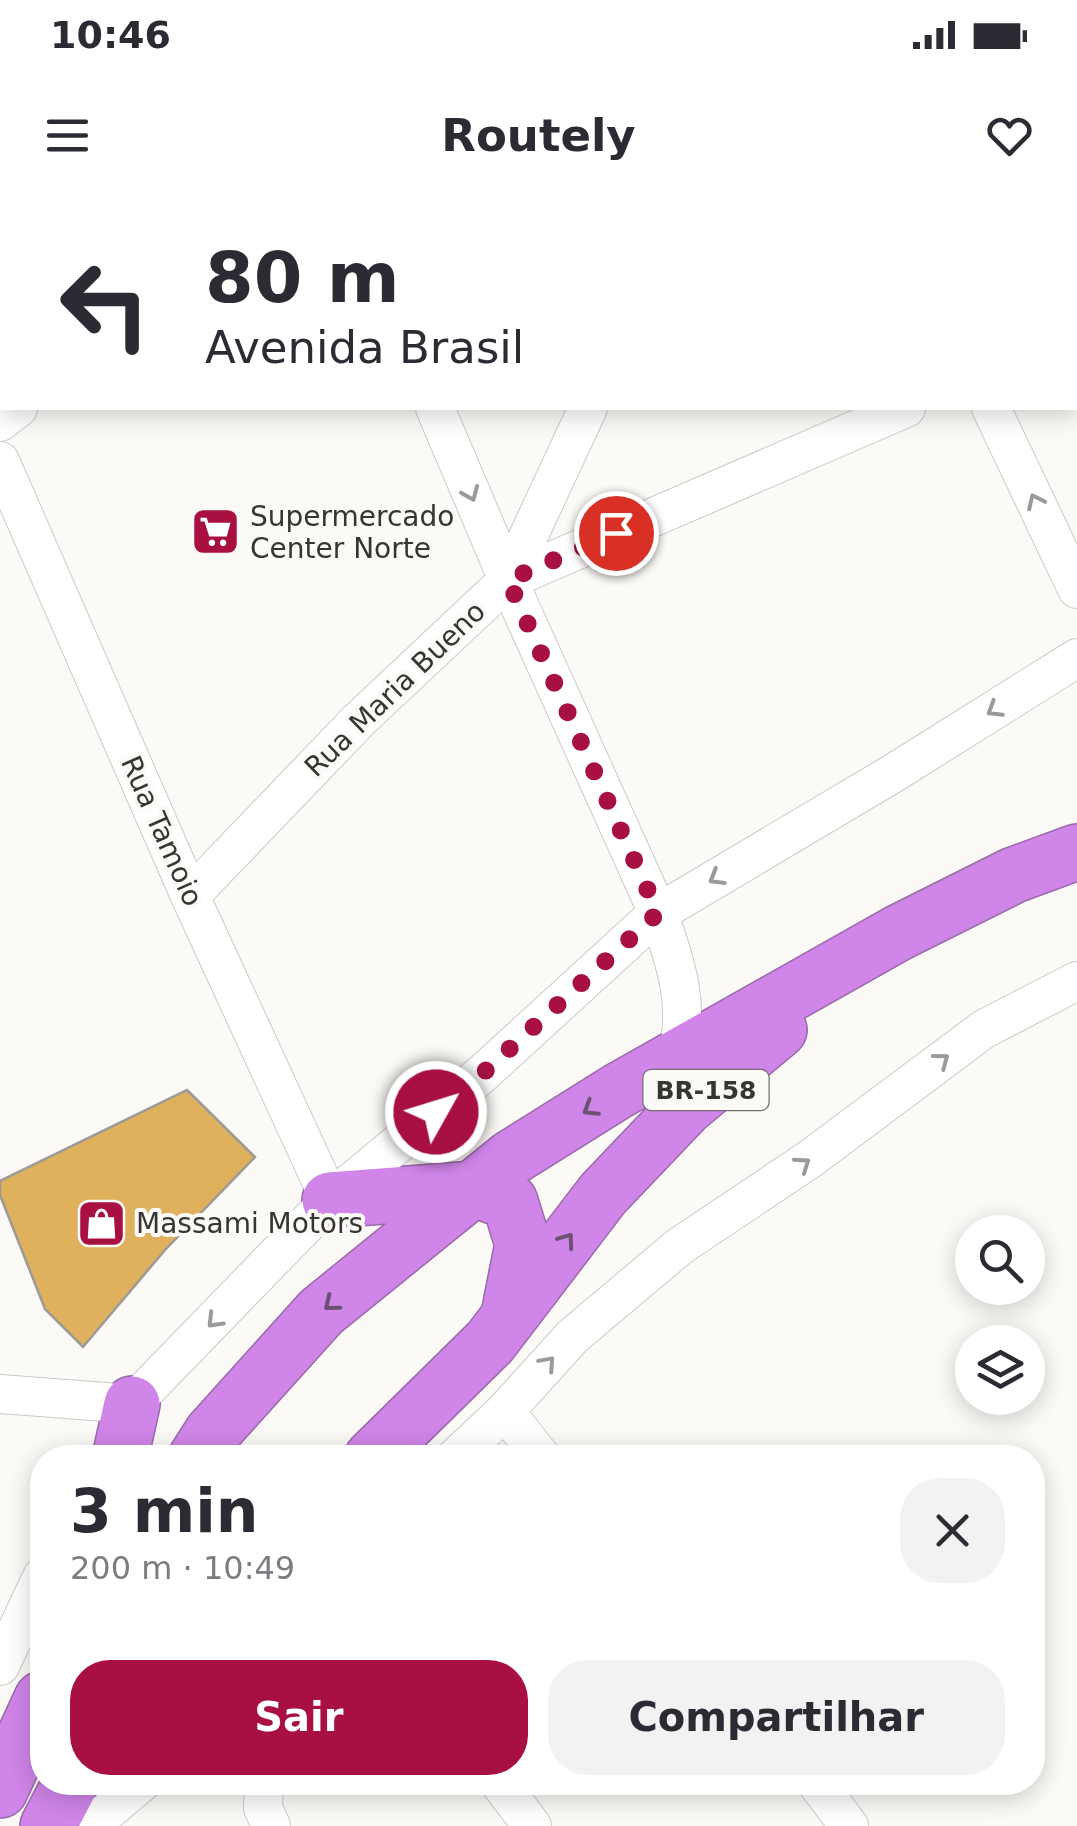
<!DOCTYPE html>
<html lang="pt">
<meta charset="utf-8">
<style>
body{margin:0;font-family:"DejaVu Sans",sans-serif;background:#f2f2f3;color:#2b2b33;height:100vh;display:flex;flex-direction:column;font-size:38px;white-space:nowrap}
*{box-sizing:border-box;margin:0}
p{font-size:32px;color:#7c7c81}
.icon{flex:none;width:55px;height:55px;fill:none;stroke:currentColor;stroke-width:2;stroke-linecap:round;stroke-linejoin:round}
.map{position:relative;flex:1;overflow:hidden}
.drawer{position:absolute;left:30px;top:1245px;width:1015px;height:350px;display:flex;flex-direction:column;background:#fff;border-radius:40px;box-shadow:0 5px 25px #0003}
.drawer>*{flex:none}
.guide{position:absolute;left:0px;top:0px;width:1078px;height:210px;box-shadow:0 5px 25px #0003;background:#fff;color:#2b2b33;overflow:hidden}
.buttons{position:absolute;left:955px;top:1015px;display:grid;gap:20px}
.buttons a{display:grid;place-items:center;width:90px;height:90px;border-radius:50%;background:#fff;box-shadow:0 5px 25px #0003;font-size:50px}
.pin{position:absolute;display:grid;place-items:center;width:85px;height:85px;color:#fff;margin:-42px;border:5px solid #fff;border-radius:50%;box-shadow:0 2px 10px #0007}
.me{position:absolute;width:110px;margin:-55px;rotate:51deg;stroke-linejoin:round;filter:drop-shadow(0 0 8px #0008)}
.turn{display:flex;align-items:center;gap:35px;height:210px;padding:0 40px;font-size:45px}
.turn .icon{width:130px;height:130px;stroke-width:2.5}
.turn b{display:block;font-size:70px;line-height:85px}
.round{display:grid;place-items:center;flex:none;width:105px;height:105px;border-radius:40px;background:#f2f2f3}
.summary{display:flex;align-items:center;justify-content:space-between;height:170px;padding:0 40px}
h1{font-size:60px;font-weight:800;line-height:75px}
.action{display:flex;gap:20px;margin-top:auto;padding:20px 40px}
.action a{flex:1;height:115px;border-radius:40px;background:#a71041;color:#fff;font-size:40px;font-weight:800;line-height:115px;text-align:center}
.action a+a{background:#f2f2f3;color:#2b2b33}
.status{display:flex;justify-content:space-between;align-items:center;height:70px;padding:0 50px;background:#fff;direction:ltr}
.status svg{height:28px;fill:currentColor}
header{display:flex;justify-content:space-between;align-items:center;height:130px;padding:0 40px;background:#fff;font-size:45px;font-weight:800}
.map>svg:first-child{display:block}
.building{fill:#dfb15d;stroke:#9c9a97;stroke-width:2.5}
.lines{fill:none;stroke-linecap:round;stroke-linejoin:round}
.minor-casing{stroke:#cccac7;stroke-width:40}
.highway-casing{stroke:#9a69aa;stroke-width:58}
.minor{stroke:#fff;stroke-width:38}
.highway{stroke:#d085e9;stroke-width:55}
.oneway{stroke:#9a9a9a}
.oneway2{stroke:#6c5173}
.route{stroke:#a71041;stroke-width:18;stroke-dasharray:0 32.4}
.labels{text-anchor:middle;dominant-baseline:central;stroke-width:8;stroke-linejoin:round;paint-order:stroke}
.shield{fill:#fcfaf6;stroke:#71706e;stroke-width:2.5}
.shield-label{font-size:25px;font-weight:bold;fill:#363534}
.poi-label{font-size:28px;fill:#363534;stroke:#fcfaf6;text-anchor:start}
.street-label{font-size:28px;fill:#363534;stroke:#fcfaf6}
</style>
<div class="status"><b>10:46</b><svg viewBox="0 0 49 12"><path d="M0 12V9h3v3zM5 12V6h3v6zM10 12V3h3v9zM15 12V0h3v12zM26 1h20v11H26zM47 4h2v5h-2z"/></svg></div>
<header><svg class="icon" aria-label="menu" viewBox="0 0 24 24"><path d="M4 6h16M4 12h16M4 18h16"/></svg>Routely<svg class="icon" aria-label="heart" viewBox="0 0 24 24"><path d="M12 20l-8-8c-3-5 5-10 8-4 3-6 11-1 8 4z"/></svg></header>
<div class="map">
<svg width="1077" height="1626" viewBox="0 0 1077 1626">
<rect width="100%" height="100%" fill="#fcfaf6"/>
<path class="building" d="M187 890 255 957 165 1050 83 1147 45 1109 0 995V981Z"/>
<g class="lines">
<defs>
<path id="minor" d="M347 0 348 2
M897 0 899 2
M272 2 275 0
M684 2 685 0
M1075 132 1077 131
M435 208 508 380 658 713C676 762 692 810 675 861
M991 208 1077 389
M0 222 18 208
M0 261 190 696 330 1000
M508 380 588 208
M190 696 358 521 508 380 906 208
M0 1194 132 1204
M505 1211 542 1258
M121 1224 132 1204 330 1000 482 874 658 713 892 574 1077 458
M455 1258 505 1211 573 1136 680 1046 810 959 984 829 1077 781
M0 1466 42 1377
M264 1582 263 1608 271 1626
M499 1582 532 1626
M816 1582 849 1626
M90 1626 142 1582"/>
<path id="highway" d="M330 1000 475 989 510 1002 523 1044 510 1110
M120 1258 132 1204
M196 1258 212 1233 321 1112 511 958 618 891 898 733 1014 675 1077 652
M372 1258 490 1142 603 994 686 907 779 830
M0 1590 42 1499
M48 1626 71 1582"/>
</defs>
<use href="#minor" class="minor-casing"/>
<use href="#highway" class="highway-casing"/>
<use href="#minor" class="minor"/>
<use href="#highway" class="highway"/>
</g>
<defs><path id="oneway-chevron" d="M-2-3.5L2.5 0L-2 3.5" fill="none" stroke-width="1.6" stroke-linecap="round" stroke-linejoin="round" transform="scale(2.5)"/></defs>
<g class="oneway">
<use href="#oneway-chevron" transform="translate(471 294) rotate(67)"/>
<use href="#oneway-chevron" transform="translate(1035 301) rotate(-115)"/>
<use href="#oneway-chevron" transform="translate(994 510) rotate(148)"/>
<use href="#oneway-chevron" transform="translate(716 678) rotate(149)"/>
<use href="#oneway-chevron" transform="translate(942 860) rotate(-37)"/>
<use href="#oneway-chevron" transform="translate(803 964) rotate(-35)"/>
<use href="#oneway-chevron" transform="translate(214 1121) rotate(134)"/>
<use href="#oneway-chevron" transform="translate(548 1163) rotate(-48)"/>
</g>
<g class="oneway2">
<use href="#oneway-chevron" transform="translate(590 909) rotate(148)"/>
<use href="#oneway-chevron" transform="translate(567 1040) rotate(-54)"/>
<use href="#oneway-chevron" transform="translate(331 1104) rotate(141)"/>
</g>
<g class="lines">
<path class="route" d="M436 912 482 874 658 713 508 380 616 333"/>
</g>
<defs>
<symbol id="supermarket-square" viewBox="-11 -11 22 22"><rect x="-9" y="-9" width="18" height="18" rx="4" fill="#a71041" stroke="#fcfaf6"/><path d="M-6-5.5h2.5l.6 2H6L4.5 2H-2.5L-4.4-4H-6ZM-1.5 3.2a1.3 1.3 0 1 0 .1 0ZM3 3.2a1.3 1.3 0 1 0 .1 0Z" fill="#fff"/></symbol>
<symbol id="shop-square" viewBox="-11 -11 22 22"><rect x="-9" y="-9" width="18" height="18" rx="4" fill="#a71041" stroke="#fcfaf6"/><path d="M-5-2.5h2.3a2.7 3.5 0 0 1 5.4 0H5L5.5 6h-11ZM-1.5-2.5h3a1.5 2.3 0 0 0-3 0Z" fill="#fff"/></symbol>
</defs>
<g fill-rule="evenodd">
<use href="#supermarket-square" x="188" y="304" width="55" height="55"/>
<use href="#shop-square" x="74" y="996" width="55" height="55"/>
</g>
<g class="labels">
<rect class="shield" x="643.5" y="870" width="125" height="40" rx="8"/>
<g class="shield-label">
<text x="706" y="890">BR-158</text>
</g>
<g class="poi-label">
<text x="250" y="316">Supermercado<tspan x="250" dy="32">Center Norte</tspan></text>
<text x="136" y="1023">Massami Motors</text>
</g>
<g class="street-label">
<text transform="translate(395 489) rotate(-44)">Rua Maria Bueno</text>
<text transform="translate(162 631) rotate(66)">Rua Tamoio</text>
</g>
</g>
</svg>
<div class="buttons">
<a><svg class="icon" aria-label="search" viewBox="0 0 24 24"><circle cx="10" cy="10" r="6"/><path d="M15 15l6 6"/></svg></a>
<a><svg class="icon" aria-label="layers" viewBox="0 0 24 24"><path d="M12 4l9 5-9 5-9-5zM3 14l9 5 9-5"/></svg></a>
</div>
<div class="pin" style="left:616px;top:333px;background:#d93025"><svg class="icon" aria-label="arrive" viewBox="0 0 24 24"><path d="M6 21V4h12l-3 4 3 4H6"/></svg></div>
<svg class="me" style="left:436px;top:912px" viewBox="-20 -20 40 40"><circle r="17" fill="#a71041" stroke="#fff" stroke-width="3"/><path d="M0-11L8 9 0 5-8 9z" fill="#fff"/></svg>
<div class="guide">
<div class="turn"><svg class="icon" aria-label="left" viewBox="0 0 24 24"><path d="M17 20v-9H6M10 6l-5 5 5 5"/></svg><div><b>80 m</b>Avenida Brasil</div></div>
</div>
<section class="drawer">
<div class="summary"><div><h1>3 min</h1><p>200 m · 10:49</p></div><a class="round"><svg class="icon" aria-label="close" viewBox="0 0 24 24"><path d="M6 6l12 12M18 6L6 18"/></svg></a></div>
<div class="action"><a>Sair</a><a>Compartilhar</a></div>
</section>
</div>
